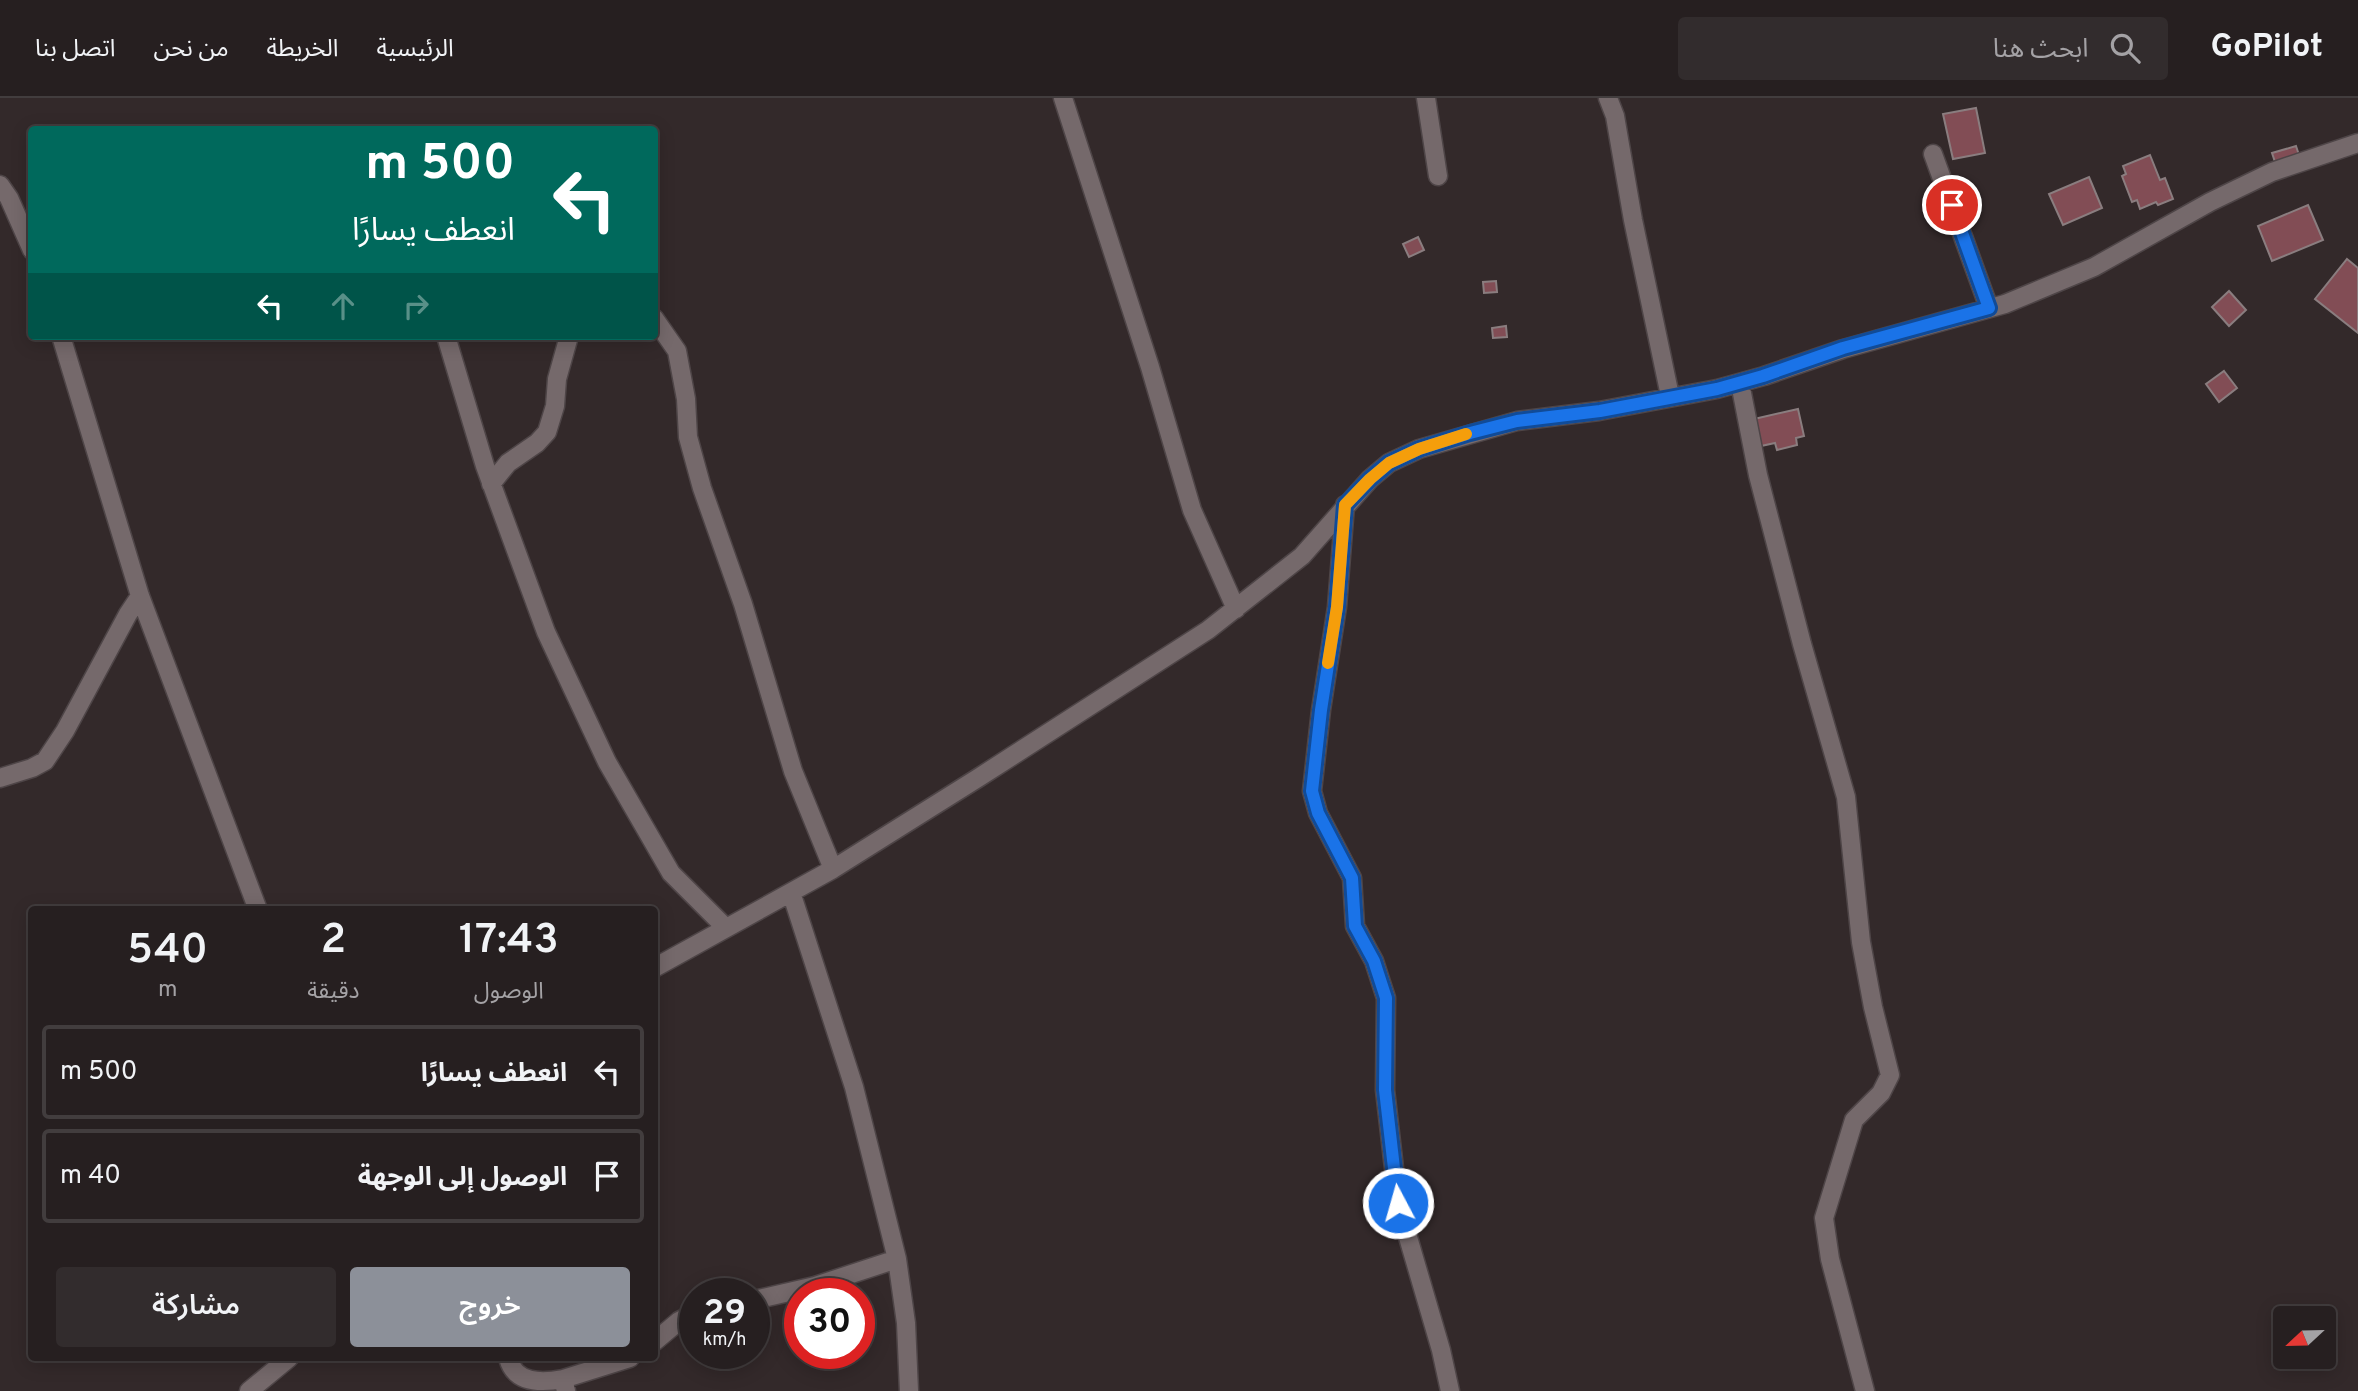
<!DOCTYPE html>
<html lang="ar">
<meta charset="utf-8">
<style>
body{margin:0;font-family:Overpass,"Noto Sans Arabic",sans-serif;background:#322c2d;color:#f1f3f6;direction:rtl;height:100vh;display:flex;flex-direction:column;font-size:26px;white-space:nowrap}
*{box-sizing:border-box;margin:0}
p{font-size:23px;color:#a4a2a5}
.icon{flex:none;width:38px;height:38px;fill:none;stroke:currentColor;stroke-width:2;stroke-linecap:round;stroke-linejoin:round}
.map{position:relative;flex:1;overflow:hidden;direction:ltr}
.sheet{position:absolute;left:28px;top:808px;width:630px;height:455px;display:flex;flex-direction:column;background:#261f20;border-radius:7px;box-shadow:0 4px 18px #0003,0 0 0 2px #423d3e;direction:rtl}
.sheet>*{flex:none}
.top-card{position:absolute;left:28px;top:28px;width:630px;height:214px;border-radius:7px;box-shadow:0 4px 18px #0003,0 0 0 2px #423d3e;direction:rtl;background:#00695c;color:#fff;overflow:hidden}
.needle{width:46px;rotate:248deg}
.tools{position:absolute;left:2273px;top:1208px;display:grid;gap:14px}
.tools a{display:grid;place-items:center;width:63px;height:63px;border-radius:7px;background:#261f20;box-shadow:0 4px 18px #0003,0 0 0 2px #423d3e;font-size:35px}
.speed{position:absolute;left:679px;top:1180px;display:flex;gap:14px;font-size:35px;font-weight:700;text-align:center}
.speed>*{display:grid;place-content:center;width:91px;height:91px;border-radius:50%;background:#261f20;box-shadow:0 4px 18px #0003,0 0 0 2px #423d3e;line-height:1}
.speed small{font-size:18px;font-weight:400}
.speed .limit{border:10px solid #d22;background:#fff;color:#111}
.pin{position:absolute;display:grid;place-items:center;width:60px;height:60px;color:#fff;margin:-30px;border:4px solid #fff;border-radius:50%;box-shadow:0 2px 7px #0007}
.me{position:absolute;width:77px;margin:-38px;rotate:354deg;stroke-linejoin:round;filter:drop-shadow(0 0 5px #0008)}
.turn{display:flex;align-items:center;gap:24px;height:147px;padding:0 28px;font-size:32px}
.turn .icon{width:91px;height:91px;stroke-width:2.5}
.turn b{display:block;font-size:49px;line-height:60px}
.lanes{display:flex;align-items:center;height:66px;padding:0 28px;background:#0003;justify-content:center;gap:35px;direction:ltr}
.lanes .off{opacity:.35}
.eta{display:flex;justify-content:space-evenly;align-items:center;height:119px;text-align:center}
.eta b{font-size:42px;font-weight:600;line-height:49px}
.cta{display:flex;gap:14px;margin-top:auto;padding:14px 28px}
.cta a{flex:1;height:80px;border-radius:7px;background:#8c9099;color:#fff;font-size:28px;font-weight:600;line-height:80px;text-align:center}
.cta a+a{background:#322c2d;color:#f1f3f6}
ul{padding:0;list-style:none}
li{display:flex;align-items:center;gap:21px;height:94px;margin:0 14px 10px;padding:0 14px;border:4px solid #423d3e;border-radius:7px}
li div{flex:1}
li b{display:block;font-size:26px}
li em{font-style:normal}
header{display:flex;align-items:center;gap:42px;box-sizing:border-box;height:98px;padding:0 35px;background:#261f20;border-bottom:2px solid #423d3e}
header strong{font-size:33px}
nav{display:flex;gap:38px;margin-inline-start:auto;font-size:24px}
.search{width:490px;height:63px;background:#322c2d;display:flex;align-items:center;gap:18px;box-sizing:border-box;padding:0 24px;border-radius:7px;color:#a4a2a5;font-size:26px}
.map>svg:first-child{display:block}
.building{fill:#824d55;stroke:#8a7d7f;stroke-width:2}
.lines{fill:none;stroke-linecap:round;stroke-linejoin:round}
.minor-casing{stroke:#4e4547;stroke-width:21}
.minor{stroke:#75696b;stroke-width:18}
.route-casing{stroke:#114b97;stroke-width:18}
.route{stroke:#1a73e8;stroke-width:12}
.slow{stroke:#f59e0b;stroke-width:12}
</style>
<header>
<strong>GoPilot</strong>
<div class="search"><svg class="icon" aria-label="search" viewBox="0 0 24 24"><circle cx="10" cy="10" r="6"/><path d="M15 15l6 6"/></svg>ابحث هنا</div>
<nav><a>الرئيسية</a><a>الخريطة</a><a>من نحن</a><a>اتصل بنا</a></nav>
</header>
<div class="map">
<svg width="2358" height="1293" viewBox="0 0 2358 1293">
<rect width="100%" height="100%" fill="#33292a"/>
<path class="building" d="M1976 10 1985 55 1953 61 1943 16Z
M2296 48 2299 57 2275 64 2272 55Z
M2150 57 2160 82 2165 80 2173 101 2158 107 2156 104 2140 111 2137 102 2132 104 2122 78 2126 76 2123 68Z
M2089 79 2102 110 2063 127 2049 96Z
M2308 107 2323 142 2272 163 2258 128Z
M1418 139 1424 152 1409 159 1403 146Z
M2347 161 2358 170V235L2315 201Z
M1496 183 1497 194 1484 195 1483 184Z
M2229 193 2246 212 2229 228 2212 209Z
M1506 228 1507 239 1493 240 1492 230Z
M2224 273 2237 290 2219 304 2206 286Z
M1798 311 1804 338 1796 340 1797 347 1777 352 1775 345 1761 348 1754 321Z"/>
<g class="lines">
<defs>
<path id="minor" d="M1063 0 1150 269 1192 412 1236 511
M1426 0 1438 78
M1608 0 1615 18 1633 122 1670 298
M1933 56 1989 210
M0 87 9 100 32 152
M654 220 677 253 686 301 688 339 702 390 743 506 793 673 833 771
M61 238 140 498 258 812
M446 238 485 368 546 534 607 664 671 775 726 830
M1740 285 1758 377 1802 546 1846 699 1861 844 1873 909 1890 977 1881 995 1854 1022 1824 1120 1830 1161 1865 1293
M491 386 508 365 537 345 547 334 555 308 557 281 569 238
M1345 407 1337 509 1321 612 1312 693 1318 715 1352 780 1355 828 1374 863 1386 900 1385 992 1398 1105 1441 1252 1450 1293
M0 680 32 670 45 663 65 633 128 516 140 498
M654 870 833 771 978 680 1208 532 1302 458 1370 381 1389 365 1419 351 1517 323 1599 313 1717 291 1764 278 1843 251 2005 206 2094 169 2210 104 2272 74 2358 45
M897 1161 906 1225 909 1293
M754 1202 815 1188 897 1161 854 989 791 794
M654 1244 679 1223 695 1215
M508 1260C515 1286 542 1285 563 1281
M249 1293 289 1260
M566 1293 563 1281 630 1260"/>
</defs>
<use href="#minor" class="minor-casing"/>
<use href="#minor" class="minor"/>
</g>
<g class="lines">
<defs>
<path id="route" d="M1398 1105 1385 992 1386 900 1374 863 1355 828 1352 780 1318 715 1312 693 1321 612 1337 509 1345 407 1370 381 1389 365 1419 351 1470 335 1517 323 1600 313 1717 291 1763 278 1843 250 1989 210 1952 107"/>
</defs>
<use href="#route" class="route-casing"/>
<use href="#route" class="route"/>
<path class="slow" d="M1328 565 1337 509 1345 407 1370 381 1389 365 1419 351 1466 336"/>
</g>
</svg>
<div class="tools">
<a><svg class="needle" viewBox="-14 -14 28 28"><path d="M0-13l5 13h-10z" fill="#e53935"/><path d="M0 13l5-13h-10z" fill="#a4a2a5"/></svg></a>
</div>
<div class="speed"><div>29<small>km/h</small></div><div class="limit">30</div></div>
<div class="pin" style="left:1952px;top:107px;background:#d93025"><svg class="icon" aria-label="arrive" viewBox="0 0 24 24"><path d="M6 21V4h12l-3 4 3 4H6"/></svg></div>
<svg class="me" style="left:1398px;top:1105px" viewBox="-20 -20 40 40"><circle r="17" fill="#1a73e8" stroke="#fff" stroke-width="3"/><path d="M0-11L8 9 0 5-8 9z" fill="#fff"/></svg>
<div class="top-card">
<div class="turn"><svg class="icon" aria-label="left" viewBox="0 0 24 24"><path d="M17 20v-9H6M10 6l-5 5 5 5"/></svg><div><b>500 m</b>انعطف يسارًا</div></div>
<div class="lanes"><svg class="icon" aria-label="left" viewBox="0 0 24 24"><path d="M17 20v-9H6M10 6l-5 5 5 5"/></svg><svg class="icon off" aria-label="ahead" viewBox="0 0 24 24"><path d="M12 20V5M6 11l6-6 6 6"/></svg><svg class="icon off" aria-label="right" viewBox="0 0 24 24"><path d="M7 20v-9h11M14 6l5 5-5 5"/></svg></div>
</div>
<section class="sheet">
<div class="eta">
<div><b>17:43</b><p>الوصول</p></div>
<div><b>2</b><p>دقيقة</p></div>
<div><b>540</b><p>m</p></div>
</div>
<ul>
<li><svg class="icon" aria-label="left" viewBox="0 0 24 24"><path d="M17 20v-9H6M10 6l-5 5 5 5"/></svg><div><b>انعطف يسارًا</b></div><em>500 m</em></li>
<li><svg class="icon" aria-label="arrive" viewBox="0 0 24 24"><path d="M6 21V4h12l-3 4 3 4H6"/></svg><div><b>الوصول إلى الوجهة</b></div><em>40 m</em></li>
</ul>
<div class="cta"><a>خروج</a><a>مشاركة</a></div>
</section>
</div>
